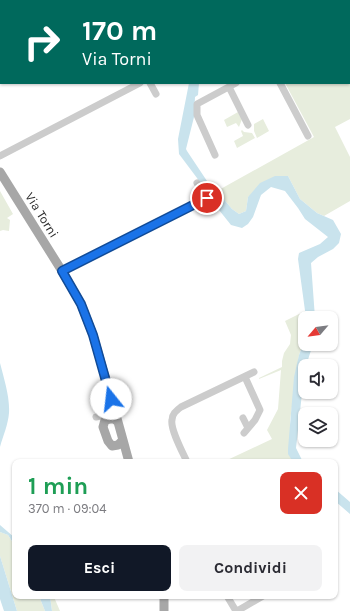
<!DOCTYPE html>
<html lang="it">
<meta charset="utf-8">
<style>
body{margin:0;font-family:Karla,sans-serif;background:#f2f2f3;color:#2b2b33;height:100vh;display:flex;flex-direction:column;font-size:15px;white-space:nowrap}
*{box-sizing:border-box;margin:0}
p{font-size:13px;color:#7c7c81}
.icon{flex:none;width:22px;height:22px;fill:none;stroke:currentColor;stroke-width:2;stroke-linecap:round;stroke-linejoin:round}
.map{position:relative;flex:1;overflow:hidden}
.panel{position:absolute;left:12px;top:459px;width:326px;height:140px;display:flex;flex-direction:column;background:#fff;border-radius:8px;box-shadow:0 1px 3px #0004}
.panel>*{flex:none}
.banner{position:absolute;left:0px;top:0px;width:350px;height:84px;box-shadow:0 1px 3px #0004;background:#00695c;color:#fff;overflow:hidden}
.needle{width:26px;rotate:241deg}
.controls{position:absolute;left:298px;top:311px;display:grid;gap:8px}
.controls a{display:grid;place-items:center;width:40px;height:40px;border-radius:8px;background:#fff;box-shadow:0 1px 3px #0004;font-size:20px}
.pin{position:absolute;display:grid;place-items:center;width:34px;height:34px;color:#fff;margin:-17px;border:2px solid #fff;border-radius:50%;box-shadow:0 1px 4px #0007}
.me{position:absolute;width:44px;margin:-22px;rotate:344deg;stroke-linejoin:round;filter:drop-shadow(0 0 3px #0008)}
.turn{display:flex;align-items:center;gap:14px;height:84px;padding:0 16px;font-size:18px}
.turn .icon{width:52px;height:52px;stroke-width:2.5}
.turn b{display:block;font-size:28px;line-height:34px}
.round{display:grid;place-items:center;flex:none;width:42px;height:42px;border-radius:8px;background:#f2f2f3}
.headline{display:flex;align-items:center;justify-content:space-between;height:68px;padding:0 16px}
h1{font-size:24px;font-weight:700;line-height:30px;color:#1e9e55}
.cta{display:flex;gap:8px;margin-top:auto;padding:8px 16px}
.cta a{flex:1;height:46px;border-radius:8px;background:#111827;color:#fff;font-size:16px;font-weight:700;line-height:46px;text-align:center}
.cta a+a{background:#f2f2f3;color:#2b2b33}
.map>svg:first-child{display:block}
.green{fill:#e7eddd}
.water{fill:#c9e3ed}
.lines{fill:none;stroke-linecap:round;stroke-linejoin:round}
.minor{stroke:#ccc;stroke-width:7}
.major{stroke:#a7a7a7;stroke-width:9}
.route-casing{stroke:#114b97;stroke-width:10}
.route{stroke:#1a73e8;stroke-width:7}
.labels{text-anchor:middle;dominant-baseline:central;stroke-width:4;stroke-linejoin:round;paint-order:stroke}
.street-label{font-size:13px;fill:#2f2f2f;stroke:#fff}
</style>
<div class="map">
<svg width="350" height="611" viewBox="0 0 350 611">
<rect width="100%" height="100%" fill="#fff"/>
<path class="green" d="M349 74 350 76V119L335 127 350 157V201L324 216 317 213 300 199 288 176 248 197 246 211 239 214 232 209 217 191 314 137 285 83H349Z
M238 112 242 119 239 127 236 123 227 127 224 120Z
M263 119 269 131 257 138 254 131V124Z
M242 130 244 132 252 133 255 138 237 148 234 141 243 136 241 131Z
M0 191 13 214 7 218 10 220 9 231 3 230 0 231Z
M305 311 306 318H305V339L299 355 290 421 291 460 293 462H223L272 439 267 430 278 409 281 370 259 379V378L282 367V361L284 353 290 344 291 335 285 321Z
M0 532 8 535 15 546V596H39L45 611H17L0 556Z
M50 596H57L54 597 60 611H52Z"/>
<path class="water" d="M189 83H199L198 95 195 97 194 117 186 149 187 151 215 193 217 191 232 209 239 214 246 211 248 197 260 183 275 176H288L300 199 317 213 333 220 341 234 339 243 333 249 318 257 311 263 315 318H306L298 259 299 253 320 244 328 237 305 219 298 208 285 191 271 187 261 195 253 217 248 224 242 228 231 225 207 195 197 178 179 154 178 139Z
M305 339V344H313L306 366H305L296 448 302 460 305 462H293L288 454V449L294 377 299 355Z
M0 363C4 379 10 397 9 413 8 425 3 436 0 447Z
M335 489 350 502V514L335 501Z
M0 525 15 538V546L8 535 0 532Z
M0 556 17 611H4L0 599Z
M39 596H50L52 611H45Z"/>
<g class="lines">
<path class="minor" d="M260 0V1
M319 0V1
M37 1 38 0
M284 1 287 0
M349 23 350 22
M0 29H1
M349 50H350
M150 83 156 94
M280 83 308 136
M229 87 248 125
M215 155 197 115V104L236 83
M0 156 140 83
M62 271 207 198 197 183
M96 417 108 414
M243 418 248 428
M244 433 255 420 260 410 245 377
M187 462C183 453 170 429 172 420 172 414 176 411 181 407L254 372
M227 596 236 611
M237 611 263 596"/>
<path class="major" d="M0 172 62 271 81 304 93 335 118 422
M110 419H114L118 422 123 440 118 445 112 446 108 441 103 427 105 420Z
M123 440 129 462
M164 611V596"/>
</g>
<g class="lines">
<defs>
<path id="route" d="M111 399 93 335 81 304 62 271 207 198"/>
</defs>
<use href="#route" class="route-casing"/>
<use href="#route" class="route"/>
</g>
<g class="labels">
<g class="street-label">
<text transform="translate(42 215) rotate(58)">Via Torni</text>
</g>
</g>
</svg>
<div class="controls">
<a><svg class="needle" viewBox="-14 -14 28 28"><path d="M0-13l5 13h-10z" fill="#e53935"/><path d="M0 13l5-13h-10z" fill="#7c7c81"/></svg></a>
<a><svg class="icon" aria-label="sound" viewBox="0 0 24 24"><path d="M4 9h4l5-4v14l-5-4H4zM17 9q2 3 0 6"/></svg></a>
<a><svg class="icon" aria-label="layers" viewBox="0 0 24 24"><path d="M12 4l9 5-9 5-9-5zM3 14l9 5 9-5"/></svg></a>
</div>
<div class="pin" style="left:207px;top:198px;background:#d93025"><svg class="icon" aria-label="arrive" viewBox="0 0 24 24"><path d="M6 21V4h12l-3 4 3 4H6"/></svg></div>
<svg class="me" style="left:111px;top:399px" viewBox="-20 -20 40 40"><circle r="19" fill="#fff"/><path d="M0-13L10 11 0 6-10 11z" fill="#1a73e8"/></svg>
<div class="banner">
<div class="turn"><svg class="icon" aria-label="right" viewBox="0 0 24 24"><path d="M7 20v-9h11M14 6l5 5-5 5"/></svg><div><b>170 m</b>Via Torni</div></div>
</div>
<section class="panel">
<div class="headline"><div><h1>1 min</h1><p>370 m · 09:04</p></div><a class="round" style="background:#d93025;color:#fff"><svg class="icon" aria-label="close" viewBox="0 0 24 24"><path d="M6 6l12 12M18 6L6 18"/></svg></a></div>
<div class="cta"><a>Esci</a><a>Condividi</a></div>
</section>
</div>
